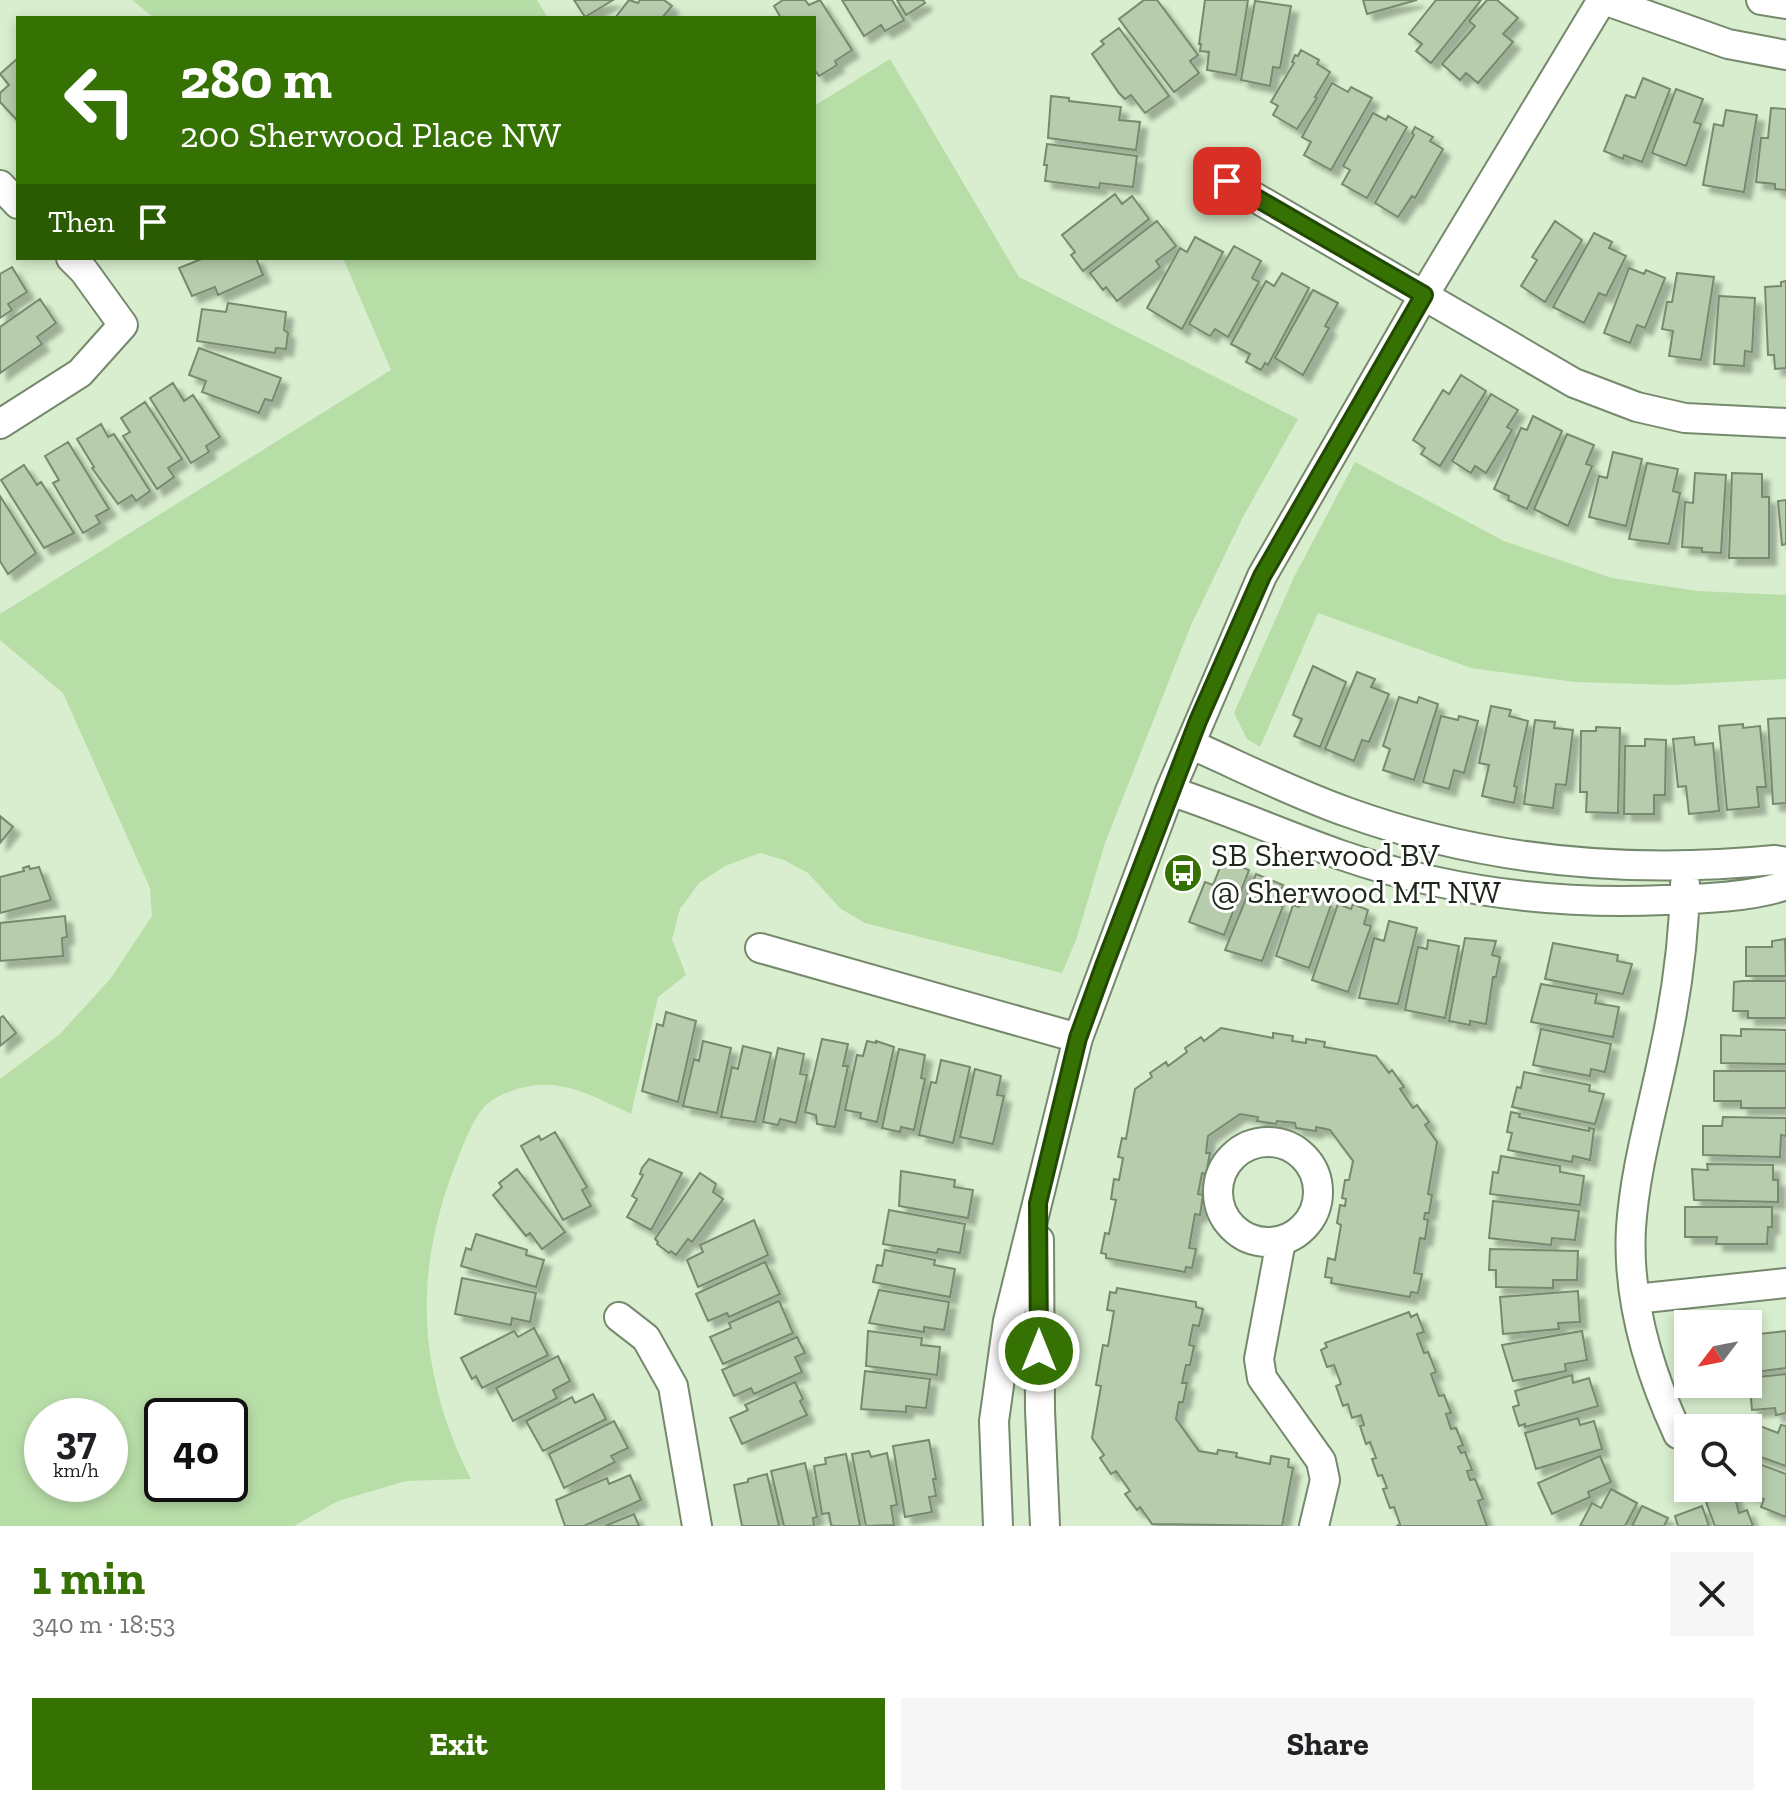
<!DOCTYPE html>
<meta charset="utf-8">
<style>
body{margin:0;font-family:"Zilla Slab",serif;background:#f6f6f6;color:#202124;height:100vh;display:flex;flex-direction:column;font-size:30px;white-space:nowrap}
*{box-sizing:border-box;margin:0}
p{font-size:26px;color:#757577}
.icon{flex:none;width:44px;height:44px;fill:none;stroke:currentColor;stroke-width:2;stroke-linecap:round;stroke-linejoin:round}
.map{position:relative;height:1526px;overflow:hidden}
.side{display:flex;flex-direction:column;background:#fff;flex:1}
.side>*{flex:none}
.top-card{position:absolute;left:16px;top:16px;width:800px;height:244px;border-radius:0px;box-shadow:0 4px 12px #0003;background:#357103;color:#fff;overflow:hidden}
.needle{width:52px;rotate:238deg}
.controls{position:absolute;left:1674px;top:1310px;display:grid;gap:16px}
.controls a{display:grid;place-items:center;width:88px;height:88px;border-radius:0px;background:#fff;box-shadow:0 4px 12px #0003;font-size:40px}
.speed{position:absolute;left:24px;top:1398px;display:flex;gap:16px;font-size:40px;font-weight:700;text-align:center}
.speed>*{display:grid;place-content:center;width:104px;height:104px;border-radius:50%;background:#fff;box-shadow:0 4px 12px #0003;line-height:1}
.speed small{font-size:20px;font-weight:400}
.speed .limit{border:4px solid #111;border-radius:12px;background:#fff;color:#111}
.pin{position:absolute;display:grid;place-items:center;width:68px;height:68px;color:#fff;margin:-34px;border-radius:16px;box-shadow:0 4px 12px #0006}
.me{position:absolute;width:88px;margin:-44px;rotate:0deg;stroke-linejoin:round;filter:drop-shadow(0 0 6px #0008)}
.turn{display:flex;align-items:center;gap:28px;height:168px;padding:0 32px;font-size:36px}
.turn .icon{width:104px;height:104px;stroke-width:2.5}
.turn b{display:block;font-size:56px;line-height:68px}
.then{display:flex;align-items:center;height:76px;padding:0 32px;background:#0003;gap:16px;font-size:30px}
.round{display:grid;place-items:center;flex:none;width:84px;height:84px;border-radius:0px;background:#f6f6f6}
.overview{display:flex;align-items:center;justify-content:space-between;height:136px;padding:0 32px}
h1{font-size:48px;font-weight:800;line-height:60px;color:#357103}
.primary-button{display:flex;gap:16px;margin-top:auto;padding:16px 32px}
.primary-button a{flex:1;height:92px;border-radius:0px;background:#357103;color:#fff;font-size:32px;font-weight:800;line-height:92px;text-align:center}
.primary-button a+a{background:#f6f6f6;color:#202124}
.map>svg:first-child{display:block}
.green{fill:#b8dea7;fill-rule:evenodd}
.building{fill:#b6ccad;stroke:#768a6d;stroke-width:2;filter:url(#shadow)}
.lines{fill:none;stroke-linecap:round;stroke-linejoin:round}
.minor-casing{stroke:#75896c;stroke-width:32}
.minor{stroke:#fff;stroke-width:28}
.route-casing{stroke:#224902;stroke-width:20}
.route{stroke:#357103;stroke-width:14}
.labels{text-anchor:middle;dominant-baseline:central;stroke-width:6;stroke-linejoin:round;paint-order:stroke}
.poi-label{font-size:32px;fill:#1f271c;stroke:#fff;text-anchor:start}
</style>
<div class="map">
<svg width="1786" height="1526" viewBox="0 0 1786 1526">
<defs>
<filter id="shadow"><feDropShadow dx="7" dy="7" stdDeviation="2" flood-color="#0004"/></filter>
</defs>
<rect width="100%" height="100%" fill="#d8eece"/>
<path class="green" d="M132 0H537L548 18H154Z
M890 59 1019 277 1298 419 1244 515 1191 625 1105 843 1076 940 1062 973 865 923 841 909 808 873 784 860 760 853 725 866 699 883 680 909 672 939 686 975 658 997 631 1114C603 1101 572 1083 540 1085 522 1086 496 1094 484 1107 473 1120 465 1140 459 1156 431 1222 418 1299 433 1370 440 1408 453 1444 471 1479L406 1481 338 1501 294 1526H0V1079L60 1034 111 978 152 916 150 888 63 693 0 640V614L391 370 343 258H814V106ZM110 1416V1484H42V1416ZM162 1416H230V1484H162Z
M1355 462 1504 541 1612 578 1698 591 1786 595V679L1672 685 1575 682 1471 668 1318 613 1260 747 1247 739 1234 713 1294 577Z"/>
<path class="building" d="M574 0H613L585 17Z
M629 0 638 3 640 0H664L672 6 662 18H615Z
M783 0H805L809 5 820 0 852 50 835 61 837 65 819 76 814 69V18H781L774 6Z
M842 0H892L904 20 885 31 881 25 864 36Z
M897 0H923L925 3 906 15Z
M1144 0H1157L1198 55 1190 61 1199 73 1174 92 1119 19Z
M1205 0H1248L1236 75 1207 70 1209 52 1200 51 1201 44H1199Z
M1363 0H1417L1367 14Z
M1436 0H1481L1431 63 1416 51 1422 44 1409 34Z
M1487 0H1497L1518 18 1503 34 1513 42 1478 83 1466 73 1460 80 1442 64 1475 26 1469 21Z
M1255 1 1291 6 1280 68 1273 67 1270 86 1241 80Z
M1119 28 1169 96 1145 113 1131 95 1125 99 1119 93 1092 54 1104 44 1101 41Z
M1301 50 1319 60 1317 64 1330 72 1315 97 1317 98 1297 129 1273 115 1278 106 1271 102 1294 63 1292 62 1295 55 1298 56Z
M18 58V117L16 119 0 102V93L9 85 0 74Z
M1643 78 1670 89 1642 162 1624 155 1623 159 1604 151 1626 95 1635 98Z
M1332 83 1348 92 1351 87 1372 98 1331 170 1304 155 1311 142 1302 137Z
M1676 89 1703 99 1694 122 1701 124 1686 166 1652 153Z
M1051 96 1069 98V101L1121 107 1119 120 1140 122 1136 150 1048 138Z
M1771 108 1786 109V190L1775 189V184L1756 182 1761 138H1768Z
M1726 110 1757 115 1744 192 1703 185 1714 124 1723 126Z
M1373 113 1386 120 1388 116 1407 127 1367 198 1342 184 1350 170 1343 166Z
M1415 127 1433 137 1430 141 1443 149 1415 198 1412 196 1398 217 1375 203 1414 135 1412 133Z
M1047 144 1137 156 1133 187 1100 183 1099 188 1045 181 1047 165H1044Z
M1115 194 1122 204 1132 196 1149 219 1083 271 1071 255 1075 252 1062 235Z
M1157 221 1176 246 1156 261 1160 267 1117 301 1106 287 1103 290 1090 273Z
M1555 221 1582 240 1545 302 1521 286 1537 260 1532 257Z
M1594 233 1612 242 1609 248 1626 256 1606 296 1599 293 1584 323 1553 307Z
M1195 237 1223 252 1182 329 1147 308 1180 248 1187 252Z
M1234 246 1261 261 1252 278 1259 282 1228 337 1215 329 1210 336 1189 324Z
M204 258H256L263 275 218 295 215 287 192 296 179 268Z
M12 267 27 292 8 304 12 310 0 318V274Z
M1629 268 1644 274 1646 270 1665 278 1645 328 1637 325 1630 343 1604 333Z
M1282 273 1309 288 1268 365 1265 363 1261 370 1246 362 1250 354 1231 344 1266 281 1274 286Z
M1677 273 1714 277 1701 360 1669 356 1673 331 1662 329 1667 302H1672Z
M1786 281V368L1775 369 1774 355H1768L1765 287 1781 286V282Z
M1313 290 1338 303 1325 326 1329 328 1303 375 1275 358Z
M1719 296 1755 298 1752 352 1745 351 1744 366 1714 364Z
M40 299 56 323 37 337 42 344 0 373V327Z
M228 303 286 312 284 330 288 333 286 349 276 348 275 353 197 341 202 309 226 312Z
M199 348 281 378 272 401 265 399 259 413 202 392 206 381 189 375Z
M1461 375 1486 391 1440 466 1421 454 1425 448 1413 440 1443 390 1449 394Z
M173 383 184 401 193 395 220 437 206 446 209 452 191 463 150 398Z
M1491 394 1518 410 1507 427 1512 430 1486 473 1475 466 1471 473 1452 461Z
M145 402 182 459 168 468 174 477 157 489 123 436 130 432 121 418Z
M1533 416 1562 431 1527 509 1508 500 1509 496 1494 489 1521 428 1527 430Z
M101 424 108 437 114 434 150 491 136 501 132 495 118 504 92 468 94 467 77 439Z
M1567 434 1594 445 1586 464 1592 466 1568 526 1534 509Z
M68 442 109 509 96 516 100 523 83 533 53 483 59 480 45 456Z
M1613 452 1642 459 1626 526 1589 517 1599 476 1607 478Z
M1647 463 1678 469 1673 491 1680 493 1669 544 1629 539Z
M24 465 37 485 41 482 74 533 44 548 1 480Z
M1695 473 1726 475 1721 553 1702 552V548L1682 547 1685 502 1693 503Z
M1732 473 1762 474V497H1769V558H1729Z
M0 496 36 553 8 574 0 561Z
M1786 500V544L1782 545 1778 501Z
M1313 666 1346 682 1320 747 1294 736 1302 719 1293 715 1295 709Z
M1357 672 1375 679 1371 687 1389 694 1369 742 1362 740 1354 761 1325 749Z
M1399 697 1417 703 1419 697 1438 704 1414 780 1383 770 1390 749 1383 746Z
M1491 706 1511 710 1509 716 1528 721 1514 786 1517 787 1514 803 1482 796 1489 765 1479 763Z
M1441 716 1458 720 1459 716 1478 721 1464 773 1454 770 1449 789 1423 782Z
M1786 718V803L1773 804 1768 719Z
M1535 720 1555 722 1554 728 1573 730 1566 785 1556 784 1553 808 1524 804Z
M1743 724V728L1760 726 1766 787H1757L1759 807 1727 810 1719 726Z
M1596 727 1620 728 1618 813 1586 812 1587 792H1580L1581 731H1596Z
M1694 737 1695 745 1713 743 1719 811 1689 814 1686 786 1678 787 1673 739Z
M1645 739 1666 740 1665 795H1654V814H1624L1625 746H1645Z
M0 816 13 827 0 843Z
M1223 860 1249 870 1224 935 1189 922 1205 882 1213 885Z
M29 866 30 869 39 867 51 900 0 913V877L24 871 23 868Z
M1256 874 1283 885 1276 904 1283 906 1262 961 1225 950Z
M1305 893 1332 902 1309 968 1276 956 1293 905 1299 907Z
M1338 904 1351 909 1353 904 1368 910 1364 924 1371 926 1348 992 1312 980Z
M65 916 67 937 62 938 63 956 0 961V923Z
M1389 921 1417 928 1398 1004 1359 998 1374 938 1384 941Z
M1465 938 1496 941 1492 955 1500 957 1496 977H1493L1486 1024 1470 1021V1025L1449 1021Z
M1785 939 1786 976H1746V947H1772V941Z
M1428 940 1459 946 1445 1018 1405 1010 1418 947 1427 949Z
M1553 943 1618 955 1617 961 1632 964 1623 994 1545 979Z
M1742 981H1786V1018H1748V1011H1733L1734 982Z
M1541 984 1597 994 1595 1003 1619 1007 1613 1037 1531 1022Z
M666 1012 696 1021 678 1102 642 1091 657 1024 663 1026Z
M3 1016 16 1033 0 1046V1018Z
M1221 1028 1273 1038V1033L1293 1036 1292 1041 1306 1043V1039L1325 1042 1324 1047 1376 1056 1389 1073 1392 1070 1404 1087 1400 1089 1413 1108 1417 1105 1429 1122 1425 1125 1437 1142 1428 1194 1432 1195 1429 1213H1425L1424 1219 1428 1220 1425 1239 1420 1238 1414 1273 1422 1274 1418 1293 1411 1292 1410 1297 1331 1283 1332 1278 1325 1277 1328 1258 1335 1260 1341 1225 1337 1223 1340 1205 1345 1206 1346 1199 1342 1198 1345 1180H1349L1353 1161 1330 1130 1316 1127V1131L1296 1128 1295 1123 1277 1121 1276 1124 1257 1121 1258 1117 1240 1114 1208 1136 1206 1153H1210L1206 1174 1202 1173 1198 1194 1203 1195 1200 1215 1195 1214 1189 1248 1196 1249 1192 1268 1186 1267 1185 1272 1106 1258V1254L1101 1253 1105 1233 1109 1234 1116 1200 1111 1199 1114 1179 1119 1180 1123 1158 1118 1157 1122 1138 1126 1139 1135 1089 1152 1077 1150 1073 1166 1062 1168 1066 1187 1052 1185 1048 1201 1037 1204 1041Z
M1541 1029 1611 1044 1605 1072 1591 1069 1590 1076 1533 1065Z
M1741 1029 1786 1030V1064L1721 1063V1035L1741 1036Z
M822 1039 848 1044 843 1066H848L835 1127 817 1124 816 1115 805 1112Z
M703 1041 731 1048 717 1113 683 1106 694 1059 699 1061Z
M867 1041 876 1043V1041L894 1047 877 1122 860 1118 861 1113 845 1110 857 1055 863 1056Z
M743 1046 771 1053 755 1122 721 1117 732 1067 738 1069Z
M778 1048 804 1054 800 1074 807 1075 796 1123 780 1119 778 1125 763 1122Z
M899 1049 925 1055 921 1078 925 1079 914 1130 901 1127 900 1132 882 1128Z
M941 1060 970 1067 953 1143 919 1135 931 1082 936 1083Z
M975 1069 1001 1076 997 1095 1004 1096 993 1144 960 1137Z
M1714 1071H1786V1108H1741V1101H1714Z
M1524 1072 1590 1085 1589 1091 1604 1094 1595 1124 1512 1107 1517 1087 1521 1088Z
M1511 1112 1520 1114 1519 1117 1589 1131V1128L1594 1129 1590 1160 1573 1156 1572 1162 1508 1150 1512 1133 1507 1132Z
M1723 1117 1786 1118V1136L1781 1135 1780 1157 1703 1155V1126H1722Z
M555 1132 587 1187 582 1190 591 1206 563 1220 521 1146 539 1136 541 1140Z
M1501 1156 1560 1166V1172L1584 1176 1580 1205 1490 1194 1493 1172 1498 1173Z
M649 1159 682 1173 651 1230 627 1217 637 1199 632 1196 643 1175 640 1174 642 1168Z
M1707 1164 1773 1165V1180H1778V1202L1694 1200 1692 1169 1708 1170Z
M517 1169 565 1232 542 1249 530 1233 526 1236 493 1195 502 1187 499 1183Z
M901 1171 955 1180 954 1187 973 1190 968 1218 899 1206Z
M700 1173 716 1184 713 1192 723 1199 692 1242 688 1239 676 1255 671 1251 669 1253 657 1244 658 1242 655 1239Z
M1493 1201 1579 1211 1575 1240 1552 1238 1551 1245 1489 1238Z
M1685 1207H1772V1227H1768L1767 1244H1716L1717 1237H1685Z
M889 1210 965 1224 960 1253 938 1249 937 1253 883 1244Z
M754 1220 768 1255 698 1287 687 1260 703 1252 700 1245Z
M476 1234 527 1250 526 1255 544 1260 536 1287 461 1266 466 1248 471 1250Z
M1490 1249 1578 1251 1577 1280H1553V1288L1496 1287V1270H1489Z
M885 1250 935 1260 934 1265 955 1269 950 1297 873 1282 877 1265 882 1266Z
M765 1262 780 1294 729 1317 727 1313 708 1321 696 1294Z
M462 1278 536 1293 530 1322 512 1318 511 1325 455 1314Z
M1117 1288 1196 1302V1307L1203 1309 1199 1326 1193 1325 1189 1345 1194 1346 1190 1365H1186L1182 1383H1187L1183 1402H1179L1176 1419 1199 1451 1217 1454 1218 1450 1237 1453 1236 1457 1270 1464 1271 1456 1289 1459 1288 1467 1293 1468 1282 1526 1152 1524 1140 1507 1137 1510 1125 1494 1130 1491 1116 1471 1111 1474 1100 1458 1104 1455 1092 1438 1101 1386 1096 1385 1103 1345 1108 1346 1114 1311 1107 1310 1110 1292 1116 1293Z
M879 1290 949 1302 944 1330 924 1327V1332L869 1323Z
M1578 1291 1580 1322 1558 1323 1559 1329 1503 1334 1500 1297Z
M779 1301 793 1333 723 1364 710 1337 731 1328 729 1323Z
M1409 1312 1411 1317 1417 1314 1424 1332 1417 1334 1424 1353 1428 1352 1436 1372 1431 1374 1439 1396 1444 1395 1451 1413 1446 1414 1451 1429 1456 1428 1463 1445 1458 1447 1461 1453 1465 1452 1472 1470 1467 1471 1470 1480 1475 1479 1483 1499 1478 1501 1487 1526H1397L1400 1524 1394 1507 1390 1508 1383 1489 1387 1488 1382 1475 1378 1476 1372 1459 1376 1458 1370 1442 1366 1444 1360 1426 1364 1425 1361 1415 1352 1418 1348 1404 1343 1406 1336 1386 1341 1384 1334 1365 1327 1367 1321 1350 1327 1347 1325 1343Z
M534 1328 548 1355 482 1388 476 1376 472 1379 461 1358 514 1331 518 1337Z
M868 1331 922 1338 921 1345 940 1347 937 1375 866 1366Z
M1582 1331 1587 1360 1565 1364 1566 1371 1513 1381 1502 1345Z
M1786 1331V1368L1748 1373V1335Z
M797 1337 805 1353 795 1357 802 1372 754 1394 751 1388 734 1396 722 1370Z
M558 1356 570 1381 553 1390 557 1398 513 1421 496 1388Z
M865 1371 930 1379 926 1408 906 1406V1412L861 1409Z
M1786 1374V1413L1776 1415 1775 1408 1752 1410 1749 1378Z
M1572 1375 1573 1383 1589 1378 1598 1406 1525 1427V1424L1519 1426 1513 1407 1519 1405 1515 1391Z
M795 1382 803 1399 800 1401 807 1415 742 1444 730 1418 748 1410 745 1405Z
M593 1394 606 1419 543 1451 526 1421 572 1397 575 1403Z
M1578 1418 1580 1425 1594 1421 1602 1449 1536 1469 1525 1433Z
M614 1421 628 1448 611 1456 615 1462 564 1488 549 1454Z
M1781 1425 1786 1426V1466L1752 1454 1760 1426 1778 1433Z
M929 1440 936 1479H933L936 1496 929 1497 932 1512 905 1517 893 1446Z
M869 1451 871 1457 887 1453 897 1505 891 1506 894 1525 866 1526 852 1454Z
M846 1454 860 1526H834L831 1525 829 1513 822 1514 814 1466 826 1464 825 1458Z
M1600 1456 1611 1482 1588 1492 1590 1497 1552 1514 1538 1483Z
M1751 1461 1786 1474V1517L1761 1507 1764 1499 1740 1490 1748 1488Z
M805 1463 817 1517 813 1518 814 1526H784L771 1471Z
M767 1474 779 1526H742L734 1485 748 1482V1479Z
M630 1475 641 1500 584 1526H565L556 1500 607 1478 609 1484Z
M1611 1489 1637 1503 1625 1526H1580L1592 1503 1601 1508Z
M1733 1491 1739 1513 1747 1510 1753 1526H1715L1706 1502Z
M1642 1506 1668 1518 1664 1526H1632Z
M1702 1506 1709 1526H1678L1675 1516Z
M634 1514 639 1526H605Z"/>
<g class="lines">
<defs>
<path id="minor" d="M1604 0 1728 44 1786 55
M1761 0 1786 4
M1227 181 1574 383 1637 407 1685 418 1786 423
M0 185 18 204
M0 424 80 373 123 325 84 271 71 258
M1190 744C1242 767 1293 793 1347 812 1485 862 1630 874 1775 860L1786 862
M1170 791C1228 810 1284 835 1341 855 1445 891 1556 905 1665 900 1699 899 1755 897 1786 885
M760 948 1078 1038
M1218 1192a50 50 0 1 1 100 0a50 50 0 1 1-100 0Z
M1039 1240 1040 1410 1045 1526
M1281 1241 1259 1359 1262 1378 1321 1461 1325 1480 1314 1526
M1635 1299 1786 1283
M619 1317 646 1338 673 1386 697 1526
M1678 1434C1649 1371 1627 1298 1631 1228 1635 1168 1652 1112 1664 1053 1676 998 1684 941 1685 884
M998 1526 994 1421 1008 1321 1078 1038 1170 791 1262 576 1424 295 1602 0"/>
</defs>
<use href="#minor" class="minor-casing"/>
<use href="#minor" class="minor"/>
</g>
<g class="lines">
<defs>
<path id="route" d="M1039 1351 1038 1203 1078 1038 1104 966 1198 721 1262 576 1424 295 1227 181"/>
</defs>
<use href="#route" class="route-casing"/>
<use href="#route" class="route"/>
</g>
<defs>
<symbol id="bus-disc" viewBox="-11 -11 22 22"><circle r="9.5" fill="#357103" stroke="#fff"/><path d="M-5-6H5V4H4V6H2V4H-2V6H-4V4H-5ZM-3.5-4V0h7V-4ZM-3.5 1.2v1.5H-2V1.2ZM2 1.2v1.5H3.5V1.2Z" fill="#fff"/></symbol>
</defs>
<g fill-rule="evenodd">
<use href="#bus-disc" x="1161" y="851" width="44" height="44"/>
</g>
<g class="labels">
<g class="poi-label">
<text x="1211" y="855">SB Sherwood BV<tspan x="1211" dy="37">@ Sherwood MT NW</tspan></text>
</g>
</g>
</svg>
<div class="controls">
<a><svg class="needle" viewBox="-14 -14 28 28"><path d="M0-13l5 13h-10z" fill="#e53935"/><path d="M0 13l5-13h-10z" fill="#757577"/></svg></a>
<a><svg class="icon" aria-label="search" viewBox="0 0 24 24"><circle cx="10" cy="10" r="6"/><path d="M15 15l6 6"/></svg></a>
</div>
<div class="speed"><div>37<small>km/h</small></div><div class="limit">40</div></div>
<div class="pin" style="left:1227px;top:181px;background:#d93025"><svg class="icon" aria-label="arrive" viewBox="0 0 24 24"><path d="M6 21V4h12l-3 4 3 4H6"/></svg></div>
<svg class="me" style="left:1039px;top:1351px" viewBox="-20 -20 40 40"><circle r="17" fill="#357103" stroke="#fff" stroke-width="3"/><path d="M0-11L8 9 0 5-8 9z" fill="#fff"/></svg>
<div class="top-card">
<div class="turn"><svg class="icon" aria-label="left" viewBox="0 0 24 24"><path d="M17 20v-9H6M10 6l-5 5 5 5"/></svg><div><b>280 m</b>200 Sherwood Place NW</div></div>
<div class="then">Then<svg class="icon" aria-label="arrive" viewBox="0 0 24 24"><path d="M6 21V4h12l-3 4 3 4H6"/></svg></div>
</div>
</div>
<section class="side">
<div class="overview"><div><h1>1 min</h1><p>340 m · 18:53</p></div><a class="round"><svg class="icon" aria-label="close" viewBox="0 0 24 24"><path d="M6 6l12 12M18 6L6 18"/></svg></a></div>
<div class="primary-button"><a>Exit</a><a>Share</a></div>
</section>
